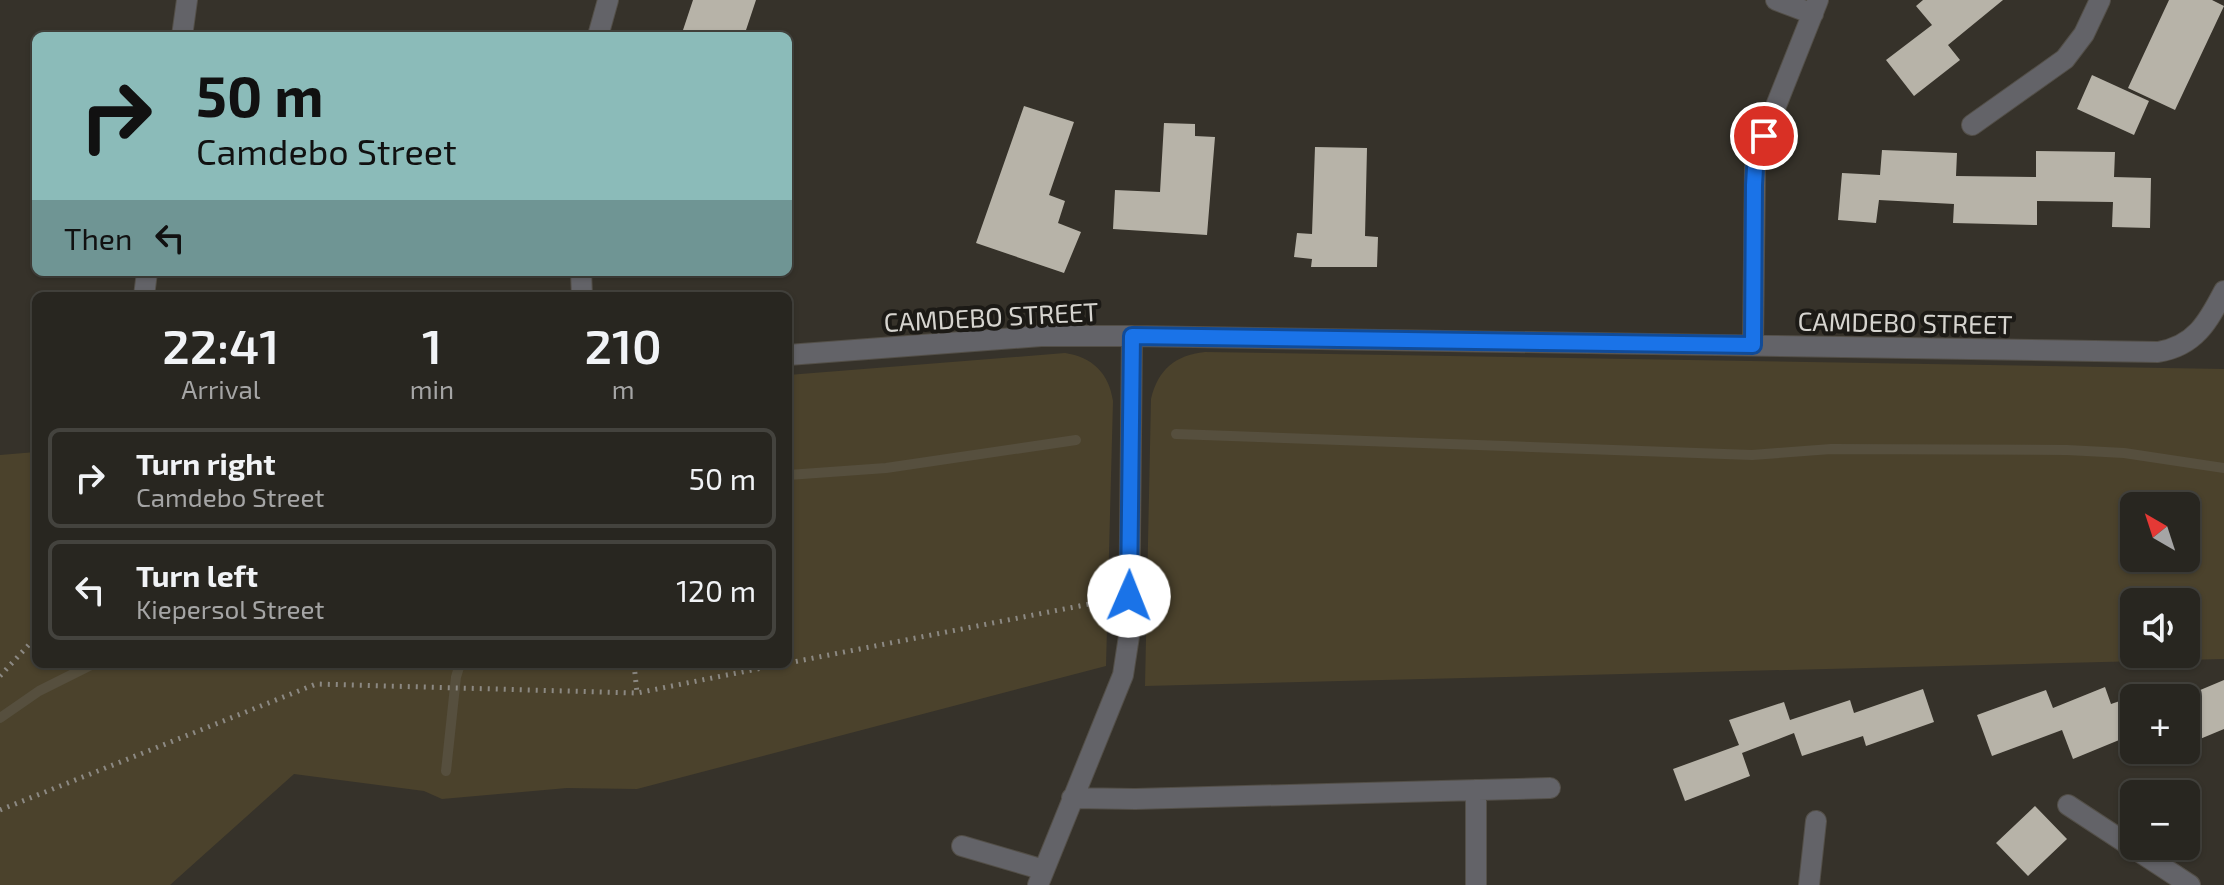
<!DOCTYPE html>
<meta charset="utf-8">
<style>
body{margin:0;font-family:"Exo 2",sans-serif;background:#34322d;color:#f1f3f6;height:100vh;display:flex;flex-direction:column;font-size:30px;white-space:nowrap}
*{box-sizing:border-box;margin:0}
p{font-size:26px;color:#a5a5a5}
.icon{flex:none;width:44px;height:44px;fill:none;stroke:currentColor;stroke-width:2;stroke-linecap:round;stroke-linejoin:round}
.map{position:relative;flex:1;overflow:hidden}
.panel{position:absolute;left:32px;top:292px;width:760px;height:376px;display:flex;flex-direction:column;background:#282620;border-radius:12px;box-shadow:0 2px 6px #0004,0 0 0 2px #44433e}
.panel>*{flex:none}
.top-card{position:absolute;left:32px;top:32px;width:760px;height:244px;border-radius:12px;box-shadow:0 2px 6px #0004,0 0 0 2px #44433e;background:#8bbbb9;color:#111;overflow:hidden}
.needle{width:52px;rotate:321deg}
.controls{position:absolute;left:2120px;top:492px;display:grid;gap:16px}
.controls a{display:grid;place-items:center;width:80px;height:80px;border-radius:12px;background:#282620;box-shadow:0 2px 6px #0004,0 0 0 2px #44433e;font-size:40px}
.pin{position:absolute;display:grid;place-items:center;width:68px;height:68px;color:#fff;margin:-34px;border:4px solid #fff;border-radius:50%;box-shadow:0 2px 8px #0007}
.me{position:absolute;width:88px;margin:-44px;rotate:1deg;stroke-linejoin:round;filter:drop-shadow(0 0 6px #0008)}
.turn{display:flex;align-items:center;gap:28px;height:168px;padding:0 32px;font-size:36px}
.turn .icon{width:104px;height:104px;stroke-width:2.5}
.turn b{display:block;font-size:56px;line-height:68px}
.then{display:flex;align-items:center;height:76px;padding:0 32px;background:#0003;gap:16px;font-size:30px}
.eta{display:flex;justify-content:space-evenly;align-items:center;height:136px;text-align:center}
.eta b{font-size:48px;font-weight:600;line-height:56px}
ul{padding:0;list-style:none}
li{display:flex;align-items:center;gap:24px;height:100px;margin:0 16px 12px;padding:0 16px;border:4px solid #44433e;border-radius:12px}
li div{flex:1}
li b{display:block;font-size:30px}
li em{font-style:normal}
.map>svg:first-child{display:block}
.green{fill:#4b422c;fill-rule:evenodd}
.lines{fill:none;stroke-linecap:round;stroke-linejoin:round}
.stream{stroke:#564f3e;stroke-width:10}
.building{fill:#b7b3a8}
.minor-casing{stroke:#534f48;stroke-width:22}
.path{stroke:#8c8983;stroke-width:5;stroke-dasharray:2 6;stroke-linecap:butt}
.minor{stroke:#636368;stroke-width:20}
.route-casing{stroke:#114b97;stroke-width:20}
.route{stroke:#1a73e8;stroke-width:14}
.labels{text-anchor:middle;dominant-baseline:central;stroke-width:8;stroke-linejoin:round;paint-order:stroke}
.street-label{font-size:26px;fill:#d6d4cf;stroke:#1c1a16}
</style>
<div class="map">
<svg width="2224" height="885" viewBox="0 0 2224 885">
<rect width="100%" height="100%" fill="#36322a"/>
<path class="green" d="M1205 352 2224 369V659L1145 686 1151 399C1158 370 1175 355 1205 352ZM2134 506H2186V558H2134ZM2134 602H2186V654H2134Z
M1065 353C1092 357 1109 373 1113 401L1106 666 637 789 567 788 442 799 424 791 294 774 170 885H0V455L36 452V664H788V375Z"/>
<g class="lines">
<path class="stream" d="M1176 434 1752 455 1831 449 2067 450 2124 453 2224 468
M788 475 886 468 1076 440
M0 718 39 691 93 664
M446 771 456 677 460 664"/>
</g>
<path class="building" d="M693 0H756L744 36H681Z
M1923 0H2003L1948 45 1960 60 1914 96 1886 60 1932 25 1916 6Z
M2169 0H2212L2224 6 2175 110 2128 88Z
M2092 75 2149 101 2134 135 2077 109Z
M1024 106 1074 122 1049 195 1065 201 1058 223 1081 232 1064 273 976 243Z
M1164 123 1195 124V136L1215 137 1207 235 1113 229 1115 190 1160 192Z
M1315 147 1367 148 1365 236 1378 237 1377 267H1311L1312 259 1294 257 1297 233 1312 234Z
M1882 150 1957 153 1956 176 2036 177V151L2115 152 2114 177 2151 178 2150 228 2112 227 2113 202 2037 201V225L1953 223 1954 204 1879 200 1876 223 1838 220 1842 173 1880 175Z
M2224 680V729L2188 744 2186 696Z
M2164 686 2169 698H2134V740L2126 743 2124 738 2073 759 2062 730 1992 756 1977 715 2046 690 2053 708 2105 687 2111 704Z
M1923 689 1934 722 1866 746 1863 736 1802 756 1794 733 1742 753 1750 776 1685 801 1673 769 1739 745 1729 720 1784 702 1790 720 1850 700 1854 713Z
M2035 806 2067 839 2028 876 1996 843Z"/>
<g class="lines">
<defs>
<path id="minor" d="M1776 0 1813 14
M182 36 187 0
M598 36 608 0
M1972 125 2065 59 2084 34 2100 0
M581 272 582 296
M144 296 147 272
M1753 345 1755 168 1764 136 1818 0
M788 355 1041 336H1132L2158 352C2195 346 2208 322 2224 291
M1476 790V885
M1072 798 1135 799 1550 788
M2068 805 2190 885
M962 846 1044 870
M1038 885 1123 675 1129 636 1132 336
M1809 885 1816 821"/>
</defs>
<use href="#minor" class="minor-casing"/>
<path class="path" d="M788 663 1105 601
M634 664 637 693
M0 676 36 637
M0 810 316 684 637 693 782 664"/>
<use href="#minor" class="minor"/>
</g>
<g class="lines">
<defs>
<path id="route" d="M1129 596 1132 336 1753 345 1754 185 1755 168 1764 136"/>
</defs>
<use href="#route" class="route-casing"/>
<use href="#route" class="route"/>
</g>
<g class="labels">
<g class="street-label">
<text transform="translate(991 316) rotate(-3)">CAMDEBO STREET</text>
<text transform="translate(1905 322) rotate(1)">CAMDEBO STREET</text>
</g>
</g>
</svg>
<div class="controls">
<a><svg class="needle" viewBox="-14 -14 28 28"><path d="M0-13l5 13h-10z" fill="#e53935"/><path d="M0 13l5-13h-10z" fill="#a5a5a5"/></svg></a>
<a><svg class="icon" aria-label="sound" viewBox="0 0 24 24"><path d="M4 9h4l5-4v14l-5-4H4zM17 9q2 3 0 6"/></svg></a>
<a>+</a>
<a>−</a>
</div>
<div class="pin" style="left:1764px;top:136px;background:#d93025"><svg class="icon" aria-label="arrive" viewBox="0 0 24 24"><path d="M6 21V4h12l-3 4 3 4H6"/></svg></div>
<svg class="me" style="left:1129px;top:596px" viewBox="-20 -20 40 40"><circle r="19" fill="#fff"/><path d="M0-13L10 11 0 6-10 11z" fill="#1a73e8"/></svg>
<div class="top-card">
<div class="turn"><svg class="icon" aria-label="right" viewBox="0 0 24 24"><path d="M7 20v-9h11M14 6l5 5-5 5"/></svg><div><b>50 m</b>Camdebo Street</div></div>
<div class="then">Then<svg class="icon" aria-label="left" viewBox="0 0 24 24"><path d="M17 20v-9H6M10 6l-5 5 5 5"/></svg></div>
</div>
<section class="panel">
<div class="eta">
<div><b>22:41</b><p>Arrival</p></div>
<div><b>1</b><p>min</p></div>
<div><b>210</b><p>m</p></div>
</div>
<ul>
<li><svg class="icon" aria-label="right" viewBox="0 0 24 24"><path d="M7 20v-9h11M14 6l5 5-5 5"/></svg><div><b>Turn right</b><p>Camdebo Street</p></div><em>50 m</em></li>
<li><svg class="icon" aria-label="left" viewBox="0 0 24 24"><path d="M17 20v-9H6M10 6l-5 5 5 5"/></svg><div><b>Turn left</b><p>Kiepersol Street</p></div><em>120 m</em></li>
</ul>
</section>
</div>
